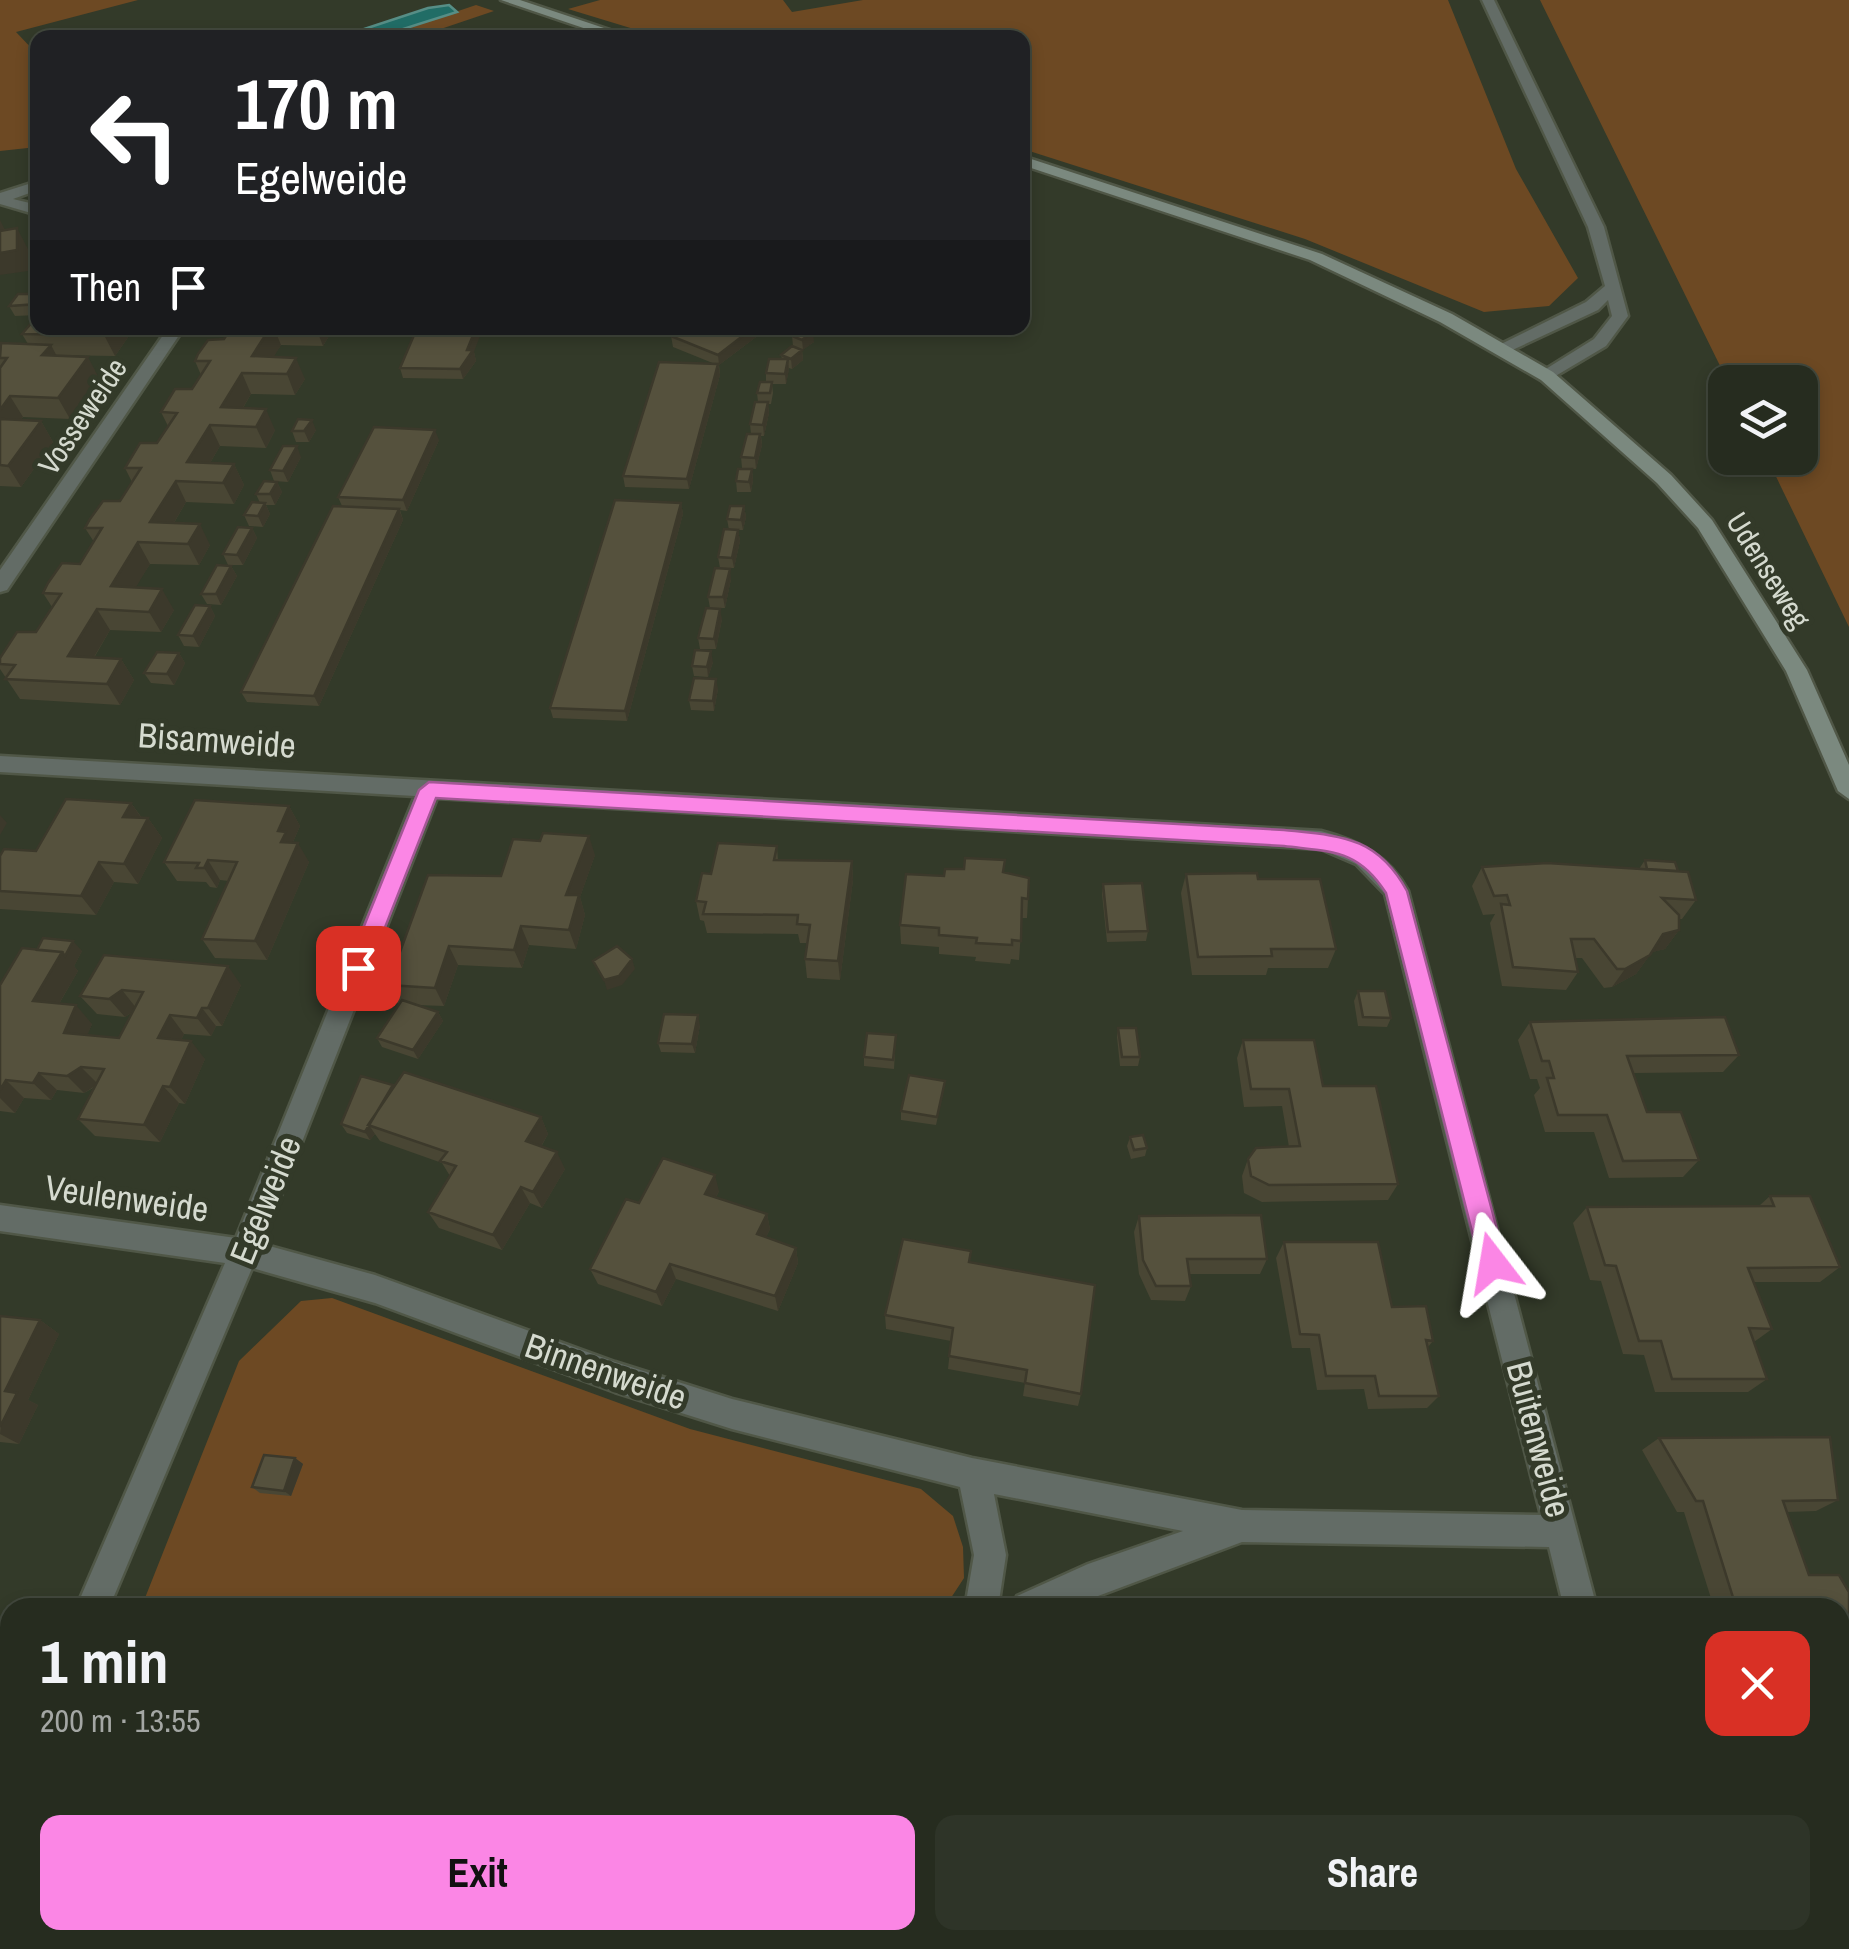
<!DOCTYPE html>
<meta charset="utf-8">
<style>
body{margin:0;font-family:"Archivo Narrow",sans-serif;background:#2e3428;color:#f1f3f6;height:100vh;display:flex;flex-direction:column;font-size:38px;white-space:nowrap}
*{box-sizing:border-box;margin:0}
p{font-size:32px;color:#a4a7a4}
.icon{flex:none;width:55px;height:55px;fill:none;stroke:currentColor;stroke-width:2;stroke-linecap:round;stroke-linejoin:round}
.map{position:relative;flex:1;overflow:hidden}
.sheet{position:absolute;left:0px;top:1598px;width:1850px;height:352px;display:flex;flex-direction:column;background:#262c1f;border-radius:30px 30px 0 0;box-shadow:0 5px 15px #0003,0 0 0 2px #42483d}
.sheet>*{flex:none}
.banner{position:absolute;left:30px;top:30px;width:1000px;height:305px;border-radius:20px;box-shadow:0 5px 15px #0003,0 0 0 2px #42483d;background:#202124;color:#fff;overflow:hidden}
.buttons{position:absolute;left:1708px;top:365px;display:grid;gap:20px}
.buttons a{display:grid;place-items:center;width:110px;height:110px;border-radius:20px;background:#262c1f;box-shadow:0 5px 15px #0003,0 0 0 2px #42483d;font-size:50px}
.pin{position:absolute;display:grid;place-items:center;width:85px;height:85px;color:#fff;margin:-42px;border-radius:20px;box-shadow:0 5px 15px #0006}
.me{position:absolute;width:110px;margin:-55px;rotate:346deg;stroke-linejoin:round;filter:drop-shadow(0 0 8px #0008)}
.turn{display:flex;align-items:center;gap:35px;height:210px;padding:0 40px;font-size:45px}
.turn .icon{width:130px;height:130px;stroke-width:2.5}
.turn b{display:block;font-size:70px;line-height:85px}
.then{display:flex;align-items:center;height:95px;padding:0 40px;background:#0003;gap:20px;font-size:38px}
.round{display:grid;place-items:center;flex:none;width:105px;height:105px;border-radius:20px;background:#2e3428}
.overview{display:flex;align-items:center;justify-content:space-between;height:170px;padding:0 40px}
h1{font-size:60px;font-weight:800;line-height:75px}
.primary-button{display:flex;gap:20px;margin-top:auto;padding:20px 40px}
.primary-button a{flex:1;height:115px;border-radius:20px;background:#fb86e5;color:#111;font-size:40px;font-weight:800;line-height:115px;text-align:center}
.primary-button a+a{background:#2e3428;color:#f1f3f6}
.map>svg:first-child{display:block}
.green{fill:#6d4923}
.water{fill:#216d66;stroke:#578e86;stroke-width:2.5}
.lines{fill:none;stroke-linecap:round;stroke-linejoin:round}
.minor-casing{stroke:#505747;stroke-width:5}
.tertiary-casing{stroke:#505747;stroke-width:5}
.secondary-casing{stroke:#505747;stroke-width:5}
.minor{fill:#636c66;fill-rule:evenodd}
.tertiary{fill:#636c66;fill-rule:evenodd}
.secondary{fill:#7b897f;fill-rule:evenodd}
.wall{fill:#494634}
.shaded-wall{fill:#3c392b}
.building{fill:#55513d;stroke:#3c392b;stroke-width:2.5}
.route{fill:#fb86e5;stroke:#a35795;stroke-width:2.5}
.labels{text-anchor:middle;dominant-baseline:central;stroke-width:10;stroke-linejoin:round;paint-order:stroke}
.far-street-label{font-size:30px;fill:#d5dacf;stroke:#333a29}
.street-label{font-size:35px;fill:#d5dacf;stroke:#333a29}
</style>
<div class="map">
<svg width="1849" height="1949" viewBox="0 0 1849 1949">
<rect width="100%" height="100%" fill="#333a29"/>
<path class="green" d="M0 0H138L16 32 37 54V147L0 151Z
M600 0H783L792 12 863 0H1448L1516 169 1578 278 1549 306 1484 312 1305 239 1023 149 1022 38 660 37 568 9Z
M1540 0H1849V627L1767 458H1800V382H1728Z
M476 5 494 11 417 37 378 38Z
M332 1298 690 1429 921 1489 953 1516 963 1547 964 1578 945 1607 141 1608 239 1361 301 1301Z
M10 1888V1940H390L370 1949H0V1910Z"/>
<path class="water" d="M449 5 457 12 378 37H340L428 8Z"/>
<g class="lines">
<defs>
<path id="minor" d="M38 181V190L13 199 38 205V215L0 204V193Z
M168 328H184L7 590 0 592V570Z
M0 756 1321 831C1359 841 1389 856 1408 891L1597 1608H1564L1549 1547 1242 1542 1066 1608H1013L1017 1596 1088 1564 1183 1531 994 1494 1006 1555 998 1608H965L974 1555 960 1487 732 1429 615 1392 375 1303 252 1268 109 1608H76L225 1263 0 1231V1205L236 1238 415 796 0 772ZM437 798 1321 849 1356 864 1385 894 1541 1515 1242 1510 972 1458 732 1399 615 1362 375 1275 262 1244Z
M10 1780V1835L0 1839V1784Z
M396 1940H447L443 1949H392Z
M1640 1940H1678L1680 1949H1642Z"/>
<path id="tertiary" d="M1482 0H1494L1604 227 1628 316 1606 346 1547 381 1541 380V372L1594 339 1612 316 1608 300 1598 310 1506 353 1491 349 1586 302 1605 286 1588 227Z"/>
<path id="secondary" d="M501 0H520L634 38H613Z
M1022 156 1322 254 1452 314 1553 372 1671 475 1712 520 1807 670 1849 765V799L1838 791 1786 671 1698 528 1657 483 1541 380 1440 322 1310 260 1022 165Z"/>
</defs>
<use href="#minor" class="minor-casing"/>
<use href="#tertiary" class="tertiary-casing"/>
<use href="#secondary" class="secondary-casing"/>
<use href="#minor" class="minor"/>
<use href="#tertiary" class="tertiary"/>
<use href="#secondary" class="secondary"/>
</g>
<path class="wall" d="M38 294V315L15 316 9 306Z
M231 328H330L332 331 323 346 281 345 273 357 305 379 295 395 251 394 243 408 275 430 266 448 220 446 210 463 234 464 244 485 234 504 186 502 174 523 210 545 199 565 150 564 135 587 174 610 161 632 110 630 94 658 121 659 134 680 120 705 20 699 0 669V658L36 632 52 607 43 593 80 564 94 542 85 528 120 501 132 482 125 468 157 443 168 426 161 412 192 389 201 375 195 361 224 339Z
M768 328 719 365 720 375 689 489 625 487 623 476 715 364 673 347 671 336Z
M133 330 115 356 56 355 99 378 70 419 23 417 21 420 41 421 53 442 21 487 0 486V344H28L22 334Z
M792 336 814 342 802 350 803 360 792 369 789 368 786 384H772L773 393 771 404H768L769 413 764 436H761L762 445 756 469 742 468 741 457 751 434 750 424 758 402 757 393 766 382V373L782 359 781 355 793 346Z
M474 352 476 361 463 379 403 378 400 368Z
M316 430 309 442H296L292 431Z
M439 440 407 511 400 510 403 520 319 706 247 702 241 692 342 506 338 497Z
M301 457 288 482 274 481 270 470Z
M752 469 753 480 751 492H737L736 481Z
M277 482 282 492 275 505H266L270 514 263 527 249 526 244 515 260 503 256 494Z
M681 503 683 514 627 721 553 718 550 708Z
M744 506 746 517 743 530H729L727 519Z
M252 528 257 538 243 565H228L223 554Z
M738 530 740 541 734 568H720L718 557Z
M231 566 237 576 221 605 207 604 201 594Z
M731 579 725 608H710L708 597Z
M210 606 215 616 199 647 184 646 178 635Z
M722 619 716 649H700L698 638Z
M179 653 185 663 174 685 151 683 144 673Z
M713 662 708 677 694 676 692 666Z
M718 689 714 711 691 710 689 700Z
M131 803 142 818H148L162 838 138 884 114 882 96 915 0 909V856L36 851Z
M289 806 300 826 293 842 309 862 267 960 215 958 202 939 229 881 220 880 217 888 210 887 206 882 177 881 164 862Z
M777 846 778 860 852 861 853 880 840 980 807 978 805 959 807 943H800L798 934 707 933 704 921 700 920 696 901 711 874Z
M595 855 580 897 585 915 576 949 529 945 522 968 458 965 444 1006 416 1005 438 1012 443 1021 418 1059 382 1047 377 1038 400 1004H398L388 985 501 876Z
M1645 860 1678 871 1696 900 1682 919H1679V930L1665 949 1652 952 1636 974 1612 987 1604 988 1582 958H1575L1578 972 1566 990 1502 986 1490 923 1495 914 1483 915 1472 886 1482 867 1639 869Z
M964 869 1003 872 1028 899 1027 918H1022L1019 960 1011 959 1010 964 975 961 976 957 939 954V947L901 944 900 925 944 876Z
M1186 874 1258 879 1336 949 1328 968H1268L1266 975H1192L1181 893Z
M1103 884 1148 931 1146 941 1107 942 1102 894Z
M37 950 82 951 74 966 78 971 59 1004 92 1024 87 1035 119 1038 133 1012 125 1017 97 1014 80 996 104 955 241 985 222 1026H216L211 1036 184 1034 181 1040 205 1059 185 1104 179 1103 160 1142 95 1136 78 1119 95 1087 84 1093 57 1090 51 1100 24 1098 15 1113 0 1111V985Z
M1358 991 1391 1018 1387 1027 1358 1026 1354 1001Z
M1530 1022 1739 1055 1723 1072 1634 1073 1647 1112 1699 1160 1683 1177 1609 1178 1594 1132H1545L1534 1095 1540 1088 1537 1079H1530L1518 1040Z
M700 1025 695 1053 661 1052 658 1043Z
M1118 1028 1140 1057 1138 1066H1120L1117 1037Z
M896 1035 894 1069 864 1066V1057Z
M1243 1040 1323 1086 1398 1184 1388 1200 1262 1202 1244 1193 1242 1176 1248 1159 1289 1147 1282 1106 1244 1107 1237 1058Z
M945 1081 944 1089 936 1125 901 1120V1111Z
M541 1117 548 1134 541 1147 565 1169 542 1208 530 1203 502 1250 439 1228 428 1212 450 1176 442 1163 380 1141 375 1134 370 1140 347 1133 341 1124Z
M1130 1137 1147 1148 1145 1156 1131 1159 1127 1146Z
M719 1191 716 1197 767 1214 770 1229 766 1237 796 1248 798 1263 778 1311 676 1279 662 1306 598 1284 590 1269 639 1203Z
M1770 1196 1840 1267 1820 1282H1754L1772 1329 1754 1342 1767 1379 1748 1392H1655L1644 1355 1623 1354 1601 1281 1590 1280 1573 1223 1587 1207 1759 1206Z
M1139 1216 1267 1259 1260 1274H1189L1191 1286 1185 1301 1151 1300 1139 1274 1134 1232Z
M1284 1242 1392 1307 1433 1341 1428 1347 1439 1396 1427 1408 1368 1409 1364 1389 1317 1390 1310 1348H1292L1276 1258Z
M970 1263 1081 1394 1078 1406 1023 1396 1025 1383 948 1369 951 1341 886 1329 885 1315Z
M0 1316 40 1320 59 1334 28 1400 38 1405 19 1444 0 1442Z
M1659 1438 1838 1500 1816 1511 1787 1512 1809 1575 1849 1592V1655H1840V1608H1714L1684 1512H1677L1642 1450Z
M295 1458 303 1464 291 1496 260 1493 252 1487Z
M1840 1717H1849V1949H1838L1835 1940H1840Z
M1230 1940H1250L1262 1949H1226Z
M1273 1940H1293L1324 1949H1272Z"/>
<path class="shaded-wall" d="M0 220 10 240 17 228 28 249V271L0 275Z
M108 328H132L133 330 115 356 104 335Z
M270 328H274L281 345 264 373 252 356Z
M316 328H330L332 331 323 346Z
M476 328H483L474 352 476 361 463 379 460 369Z
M753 328H768L719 365 718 355Z
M813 331 814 342 803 350 802 340Z
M51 345 62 366 42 355Z
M802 350 803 360 792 369 791 359Z
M88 357 99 378 70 419 58 398Z
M296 358 305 379 295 395 287 374Z
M788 359 789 370 786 384 785 374Z
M718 364 720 375 689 489 687 479Z
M242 373 251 394 232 426 221 407Z
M10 396 23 417 6 440 0 430V410Z
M768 402 769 413 764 436 763 425Z
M266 409 275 430 266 448 256 427Z
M312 420 316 430 309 442 304 431Z
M41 421 53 442 21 487 8 466Z
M210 425 220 446 198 483 187 462Z
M435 430 439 440 407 511 403 500Z
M760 434 762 445 756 469 755 458Z
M297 446 301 457 288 482 283 471Z
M234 464 244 485 234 504 223 483Z
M752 469 753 480 751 492 749 482Z
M176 481 186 502 162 543 150 522Z
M277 482 282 492 275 505 270 494Z
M265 503 270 514 263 527 258 516Z
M681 503 683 514 627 721 625 711Z
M744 506 746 517 743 530 741 520Z
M399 509 403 520 319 706 314 696Z
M200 524 210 545 199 565 188 544Z
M252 528 257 538 243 565 237 555Z
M738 530 740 541 734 568 732 558Z
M138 542 150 564 124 607 111 586Z
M231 566 237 576 221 605 216 594Z
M730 569 731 579 725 608 723 597Z
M162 589 174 610 161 632 149 612Z
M210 606 215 616 199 647 193 636Z
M97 609 110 630 82 677 68 656Z
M720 609 722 619 716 649 714 639Z
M711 651 713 662 708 677 707 667Z
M179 653 185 663 174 685 167 674Z
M121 659 134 680 120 705 107 684Z
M716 679 718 689 714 711 713 701Z
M131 803 145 823 123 817Z
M289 806 300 826 292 844 298 843 309 862 267 960 255 941 281 842 278 831Z
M0 815 7 823 0 835Z
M148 818 162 838 138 884 124 864Z
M589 836 595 855 580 897 585 915 576 949 569 930 566 895Z
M208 860 220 880 217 888 204 868Z
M852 861 853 880 840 980 838 961Z
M99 862 114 882 96 915 81 896Z
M521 926 529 945 522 968 514 950Z
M1679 930 1665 949 1649 953 1663 934Z
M73 941 82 951 74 966 78 971 50 1019 33 1001 62 952Z
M449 946 458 965 444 1006 435 988Z
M1650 955 1636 974 1612 987 1625 969Z
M632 959 635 969 622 985 607 990 604 980Z
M228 966 241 985 222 1026 208 1008Z
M122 990 137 1009 125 1017 109 999Z
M76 1005 92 1024 81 1051 64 1033Z
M202 1008 216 1026 211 1036 197 1018Z
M438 1012 443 1021 418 1059 413 1050Z
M170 1015 184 1034 173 1056 158 1038Z
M698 1015 700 1025 695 1053 692 1044Z
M191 1041 205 1059 185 1104 170 1087Z
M81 1067 98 1084 84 1093 67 1076Z
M39 1073 57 1090 51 1100 33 1083Z
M6 1080 24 1098 15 1113 0 1098V1090Z
M163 1086 179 1103 160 1142 144 1125Z
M541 1117 548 1134 534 1158 526 1141Z
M369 1125 375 1134 370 1140 365 1132Z
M557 1152 565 1169 542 1208 533 1192Z
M715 1175 719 1191 710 1209 705 1194Z
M521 1187 530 1203 502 1250 493 1235Z
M767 1214 770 1229 760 1249 757 1234Z
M796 1248 798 1263 778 1311 775 1296Z
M670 1264 676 1279 662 1306 656 1292Z
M40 1320 59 1334 28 1400 38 1405 19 1444 0 1434 5 1391Z
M295 1458 303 1464 291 1496 284 1491Z"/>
<path class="building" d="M17 228V250L0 253V231Z
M18 294H38V304L9 306Z
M34 320H38V328H110L104 335 22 334Z
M231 328H270L252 356 296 358 287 374 242 373 221 407 266 409 256 427 210 425 187 462 234 464 223 483 176 481 150 522 200 524 188 544 138 542 111 586 162 589 149 612 97 609 68 656 121 659 107 684 5 679 15 665 0 664V658L17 632H36L61 594 43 593 48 583 62 563 80 564 102 528H85L90 519 103 501H120L141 468H125L140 443H157L177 413 161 412 175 389H192L210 361H195L198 354 208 340 224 339Z
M417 328H476L467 350H473L460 369 400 368Z
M680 328H753L718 355 671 336Z
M803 328 813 331 802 340 792 336Z
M1 343 51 345 42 355 88 357 58 398 10 396 0 410V368L7 358H0Z
M792 346 802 350 791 359 781 355Z
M769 359H788L785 374 766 373Z
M659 362 718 364 687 479 623 476Z
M760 382H772L770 393H757Z
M755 402H768L763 425 750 424Z
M0 419 41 421 8 466 0 465Z
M298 419 312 420 304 431H292Z
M374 427 435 430 403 500 338 497Z
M747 434H760L755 458 741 457Z
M283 446H297L283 471 270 470Z
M738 469H752L749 482 736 481Z
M264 481 277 482 270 494H256Z
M615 500 681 503 625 711 550 708Z
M252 502 265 503 258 516 244 515Z
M333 506 399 509 314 696 241 692Z
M730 506H744L741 520 727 519Z
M238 527 252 528 237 555 223 554Z
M724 529 738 530 732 558 718 557Z
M217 565 231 566 216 594H201Z
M715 568 730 569 723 597H708Z
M195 605 210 606 193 636 178 635Z
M706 608 720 609 714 639 698 638Z
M695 650 711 651 707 667 692 666Z
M157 652 179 653 167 674 144 673Z
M694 678 716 679 713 701 689 700Z
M66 799 131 803 123 817 148 818 124 864 99 862 81 896 0 891V856L4 849 36 851Z
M195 800 289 806 278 831 286 832 281 842 298 843 255 941 202 939 237 862 208 860 204 868H196L199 863 164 862Z
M543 833 589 836 566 895H579L569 930 521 926 514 950 449 946 435 988 388 985 428 875 501 876 513 839 540 841Z
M718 843 777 846 774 860 852 861 838 961 805 959 810 925 797 924 798 915 703 914 706 902 696 901 702 873 711 874Z
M965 858 1005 860 1003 872 1029 878 1028 899 1022 898 1021 941 1012 940V945L976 943 977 938 939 935V928L900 925 906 874 944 876 945 869H964Z
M1645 860 1675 862 1678 871 1647 869Z
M1547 863 1688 872 1696 900 1662 898 1679 915V930L1663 934 1650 955 1625 969H1617L1594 939H1571L1578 972 1513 967 1501 904 1510 905 1507 895 1494 896 1482 867Z
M1257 873 1258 879H1320L1336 949H1271L1272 956 1198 957 1186 874Z
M1142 883 1148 931 1108 932 1103 884Z
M43 938 73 941 65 956 62 952 37 950Z
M617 946 632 959 619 976 604 980 593 961Z
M22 948 62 952 33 1001 76 1005 64 1033 119 1038 143 992 122 990 109 999 80 996 104 955 228 966 208 1008H202L197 1018 170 1015 158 1038 191 1041 170 1087 163 1086 144 1125 78 1119 104 1069 81 1067 67 1076 39 1073 33 1083 6 1080 0 1090V985Z
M1358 991H1385L1391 1018 1363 1017Z
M402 1000 438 1012 413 1050 377 1038Z
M664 1014 698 1015 692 1044 658 1043Z
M1725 1017 1739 1055 1627 1056 1647 1112H1681L1699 1160 1623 1161 1607 1115H1558L1547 1078H1554L1549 1061H1542L1530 1022Z
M1118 1028H1136L1140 1057H1122Z
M867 1033 896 1035 893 1060 864 1057Z
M1243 1040H1314L1323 1086H1376L1398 1184 1269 1185 1251 1176 1248 1159 1256 1148 1300 1146 1289 1089H1251Z
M404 1072 541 1117 526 1141 557 1152 533 1192 521 1187 493 1235 428 1212 456 1166 440 1161 447 1152 368 1125Z
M909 1075 945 1081 937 1117 901 1111Z
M361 1076 393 1085 365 1132 341 1124Z
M1143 1135 1147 1148 1134 1150 1130 1137Z
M663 1158 715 1175 705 1194 767 1214 757 1234 796 1248 775 1296 670 1264 656 1292 590 1269 626 1199 639 1203Z
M1770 1196H1810L1840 1267 1748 1268 1772 1329 1749 1328 1767 1379H1672L1661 1341H1639L1616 1266 1605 1265 1587 1207 1774 1206Z
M1261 1215 1267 1259H1187L1191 1286H1156L1143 1260 1139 1216Z
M903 1239 971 1251 969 1262 1095 1285 1081 1394 1025 1383 1027 1370 949 1356 953 1328 885 1315Z
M1284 1242H1378L1392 1307 1426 1306 1433 1341 1426 1340 1439 1396H1379L1375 1376H1326L1319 1335 1300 1334Z
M0 1316 40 1320 5 1391 17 1393 0 1427Z
M1830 1437 1838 1500 1783 1501 1809 1575H1839L1849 1592V1648H1840V1608L1736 1607 1703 1501H1696L1659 1438Z
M264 1455 295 1458 284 1491 252 1487Z
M1840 1717H1849V1935H1840Z
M870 1940H1069L1074 1949H857Z
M1234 1940H1250L1262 1949H1230Z
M1278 1940H1293L1324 1949H1277Z"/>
<path class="route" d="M429 782 1284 830C1341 836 1377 836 1407 891L1506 1263 1502 1272 1493 1275 1484 1272 1480 1263 1386 893C1358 849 1332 852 1284 846L436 798 369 968 366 974H350L347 968 419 790Z"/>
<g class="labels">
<g class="far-street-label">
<text transform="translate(82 416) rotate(-56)">Vosseweide</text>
<text transform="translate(1769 570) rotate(58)">Udenseweg</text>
</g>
<g class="street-label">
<text transform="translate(217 740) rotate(4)">Bisamweide</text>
<text transform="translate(127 1198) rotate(8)">Veulenweide</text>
<text transform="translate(265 1200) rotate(-68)">Egelweide</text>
<text transform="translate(606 1371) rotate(19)">Binnenweide</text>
<text transform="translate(1539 1439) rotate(75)">Buitenweide</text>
</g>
</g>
</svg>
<div class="buttons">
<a><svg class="icon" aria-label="layers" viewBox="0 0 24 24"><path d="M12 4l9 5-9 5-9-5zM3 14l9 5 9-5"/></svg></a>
</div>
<div class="pin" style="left:358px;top:968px;background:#d93025"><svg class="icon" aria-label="arrive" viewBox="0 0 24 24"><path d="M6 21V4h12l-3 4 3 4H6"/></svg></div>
<svg class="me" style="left:1493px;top:1263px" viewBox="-20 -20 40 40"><path d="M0-17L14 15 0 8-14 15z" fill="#fb86e5" stroke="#fff" stroke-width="4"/></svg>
<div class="banner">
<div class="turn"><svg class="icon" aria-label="left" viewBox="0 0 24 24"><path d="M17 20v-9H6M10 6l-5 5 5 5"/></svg><div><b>170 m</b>Egelweide</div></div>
<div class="then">Then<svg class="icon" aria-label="arrive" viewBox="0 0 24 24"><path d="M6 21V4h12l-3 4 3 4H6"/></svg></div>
</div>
<section class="sheet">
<div class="overview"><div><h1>1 min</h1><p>200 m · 13:55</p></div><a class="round" style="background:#d93025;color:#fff"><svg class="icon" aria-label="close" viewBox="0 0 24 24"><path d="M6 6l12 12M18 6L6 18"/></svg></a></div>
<div class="primary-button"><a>Exit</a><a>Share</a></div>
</section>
</div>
